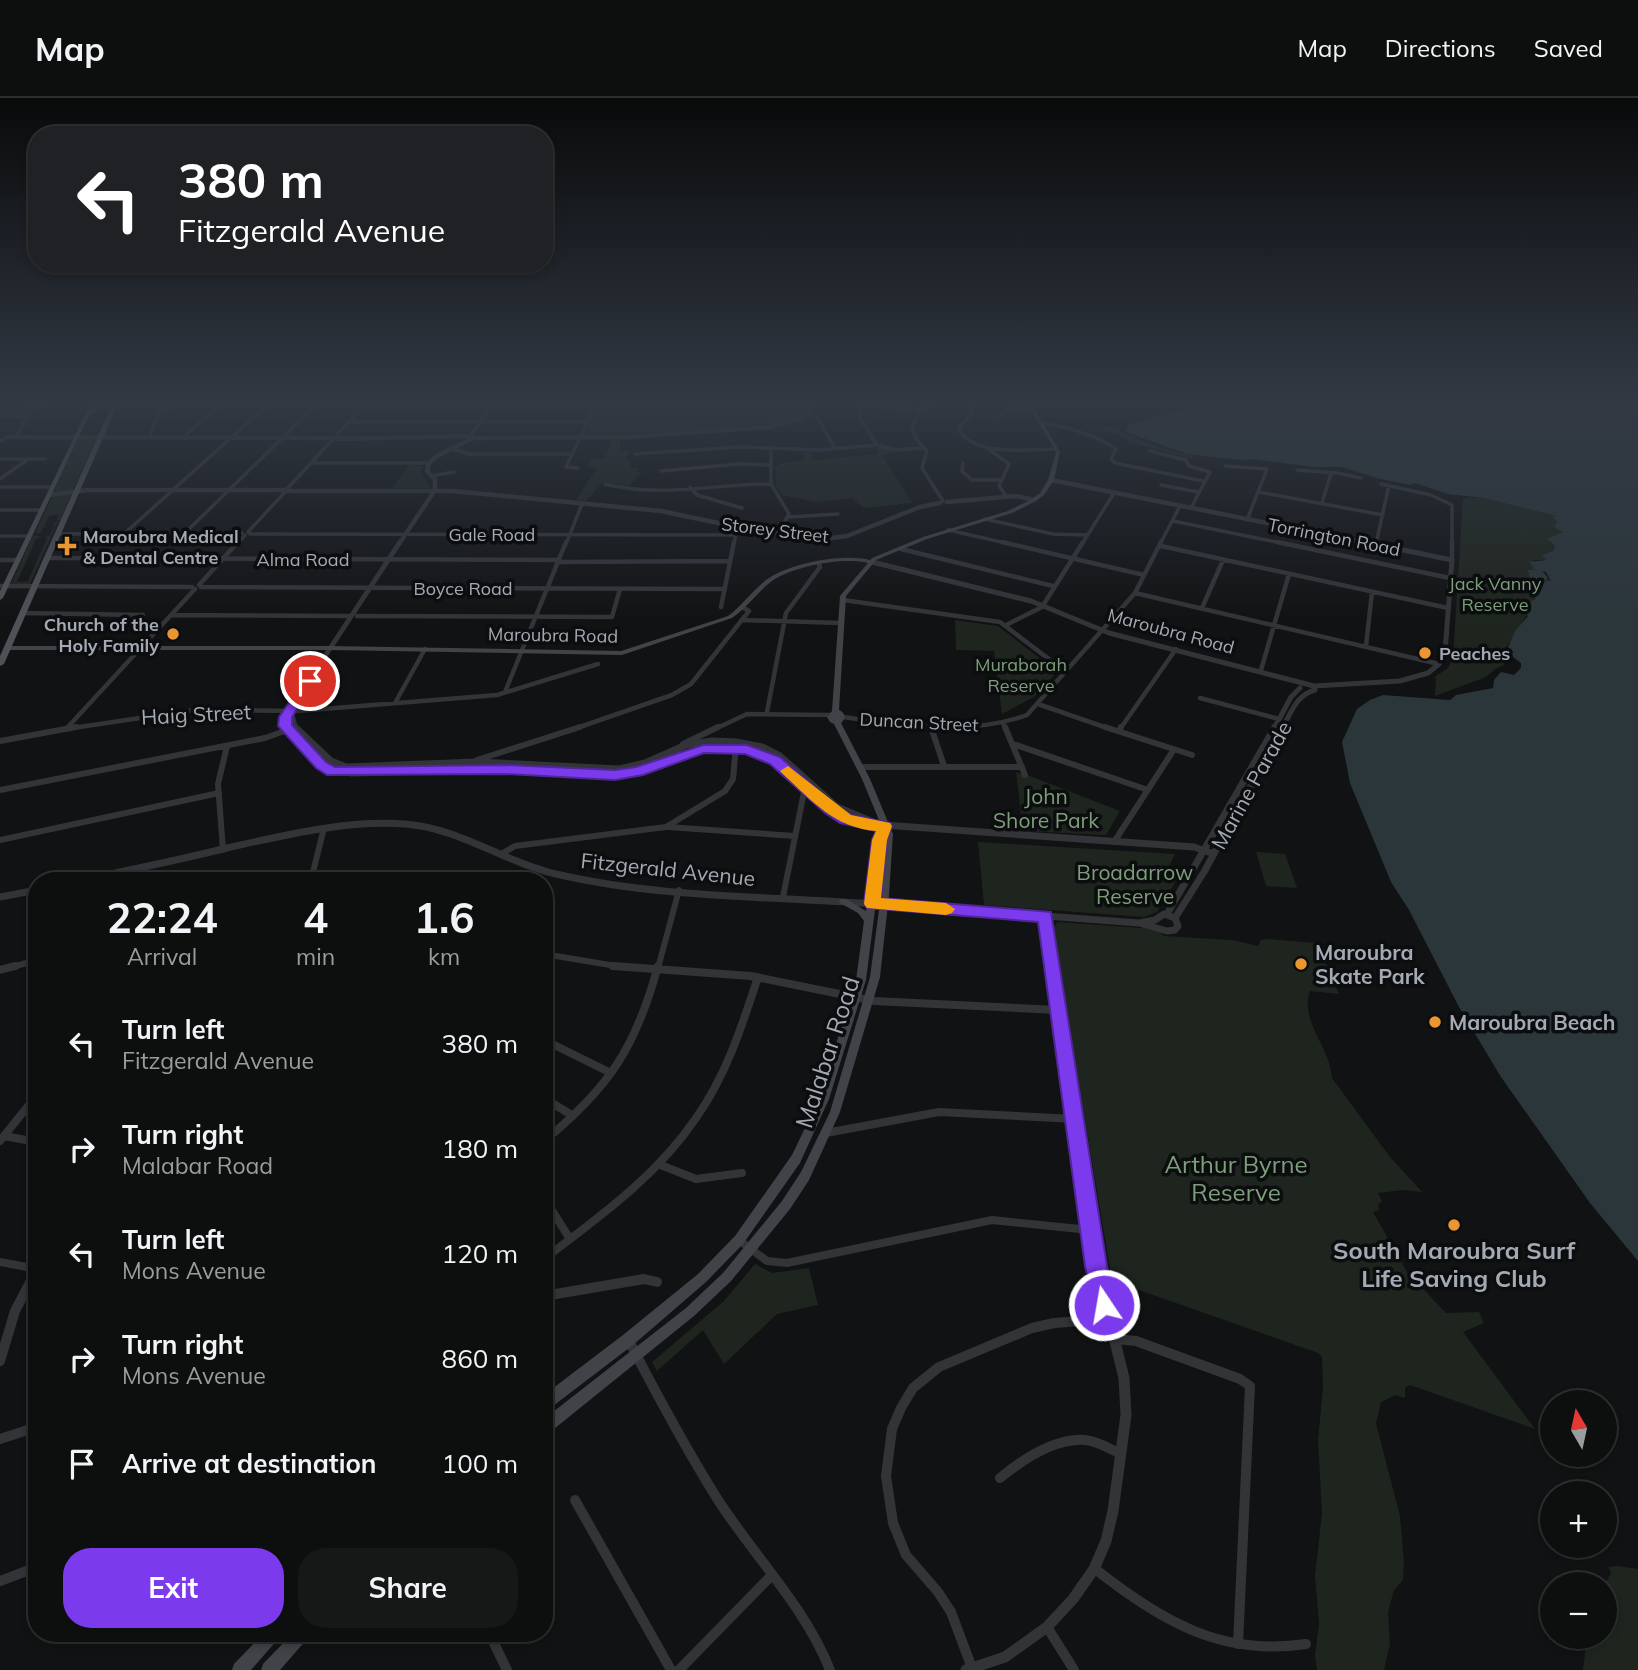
<!DOCTYPE html>
<meta charset="utf-8">
<style>
body{margin:0;font-family:Mulish,sans-serif;background:#161717;color:#f1f3f6;height:100vh;display:flex;flex-direction:column;font-size:26px;white-space:nowrap}
*{box-sizing:border-box;margin:0}
p{font-size:23px;color:#9a9c9e}
.icon{flex:none;width:38px;height:38px;fill:none;stroke:currentColor;stroke-width:2;stroke-linecap:round;stroke-linejoin:round}
.map{position:relative;flex:1;overflow:hidden}
.sheet{position:absolute;left:28px;top:774px;width:525px;height:770px;display:flex;flex-direction:column;background:#0d0e0e;border-radius:28px;box-shadow:0 4px 10px #0003,0 0 0 2px #2d2e2e}
.sheet>*{flex:none}
.banner{position:absolute;left:28px;top:28px;width:525px;height:147px;border-radius:28px;box-shadow:0 4px 10px #0003,0 0 0 2px #2d2e2e;background:#202124;color:#fff;overflow:hidden}
.needle{width:46px;rotate:351deg}
.fabs{position:absolute;left:1540px;top:1292px;display:grid;gap:14px}
.fabs a{display:grid;place-items:center;width:77px;height:77px;border-radius:50%;background:#0d0e0e;box-shadow:0 4px 10px #0003,0 0 0 2px #2d2e2e;font-size:35px}
.pin{position:absolute;display:grid;place-items:center;width:60px;height:60px;color:#fff;margin:-30px;border:4px solid #fff;border-radius:50%;box-shadow:0 2px 7px #0007}
.me{position:absolute;width:77px;margin:-38px;rotate:348deg;stroke-linejoin:round;filter:drop-shadow(0 0 5px #0008)}
.turn{display:flex;align-items:center;gap:24px;height:147px;padding:0 35px;font-size:32px}
.turn .icon{width:91px;height:91px;stroke-width:2.5}
.turn b{display:block;font-size:49px;line-height:60px}
.eta{display:flex;justify-content:space-evenly;align-items:center;height:119px;text-align:center}
.eta b{font-size:42px;font-weight:700;line-height:49px}
.action{display:flex;gap:14px;margin-top:auto;padding:14px 35px}
.action a{flex:1;height:80px;border-radius:28px;background:#7c3aed;color:#fff;font-size:28px;font-weight:700;line-height:80px;text-align:center}
.action a+a{background:#161717;color:#f1f3f6}
ul{padding:0;list-style:none}
li{display:flex;align-items:center;gap:21px;height:105px;padding:0 35px}
li div{flex:1}
li b{display:block;font-size:26px}
li em{font-style:normal}
header{display:flex;align-items:center;gap:42px;box-sizing:border-box;height:98px;padding:0 35px;background:#0d0e0e;border-bottom:2px solid #2d2e2e}
header strong{font-size:33px}
nav{display:flex;gap:38px;margin-inline-start:auto;font-size:24px}
.map>svg:first-child{display:block}
.green{fill:#1e251e}
.water{fill:#2b363b}
.lines{fill:none;stroke-linecap:round;stroke-linejoin:round}
.minor-far4{stroke:#333438;stroke-width:3.5}
.minor-far3{stroke:#333438;stroke-width:4.5}
.minor-far2{stroke:#333438;stroke-width:6}
.minor-far1{stroke:#333438;stroke-width:8}
.minor{stroke:#333438;stroke-width:10}
.tertiary-far4{stroke:#333438;stroke-width:4.5}
.tertiary-far3{stroke:#333438;stroke-width:5}
.tertiary-far2{stroke:#333438;stroke-width:7}
.tertiary-far1{stroke:#333438;stroke-width:9}
.tertiary{stroke:#333438;stroke-width:11}
.secondary{fill:#414348;fill-rule:evenodd}
.primary{fill:#4f5157;fill-rule:evenodd}
.route{fill:#7c3aed;stroke:#51269a;stroke-width:2}
.slow{fill:#f59e0b}
.poi-dot{fill:#eb9632;stroke:#0c0d0e;stroke-width:2.5}
.labels{text-anchor:middle;dominant-baseline:central;stroke-width:7;stroke-linejoin:round;paint-order:stroke}
.far-street-label{font-size:18px;fill:#a3aab3;stroke:#0c0d0e}
.far-poi-label{font-size:18px;font-weight:bold;fill:#a3aab3;stroke:#0c0d0e;text-anchor:start}
.far-park-label{font-size:18px;fill:#7d9e7b;stroke:#0c0d0e}
.street-label{font-size:21px;fill:#a3aab3;stroke:#0c0d0e}
.park-label{font-size:21px;fill:#7d9e7b;stroke:#0c0d0e}
.poi-label{font-size:21px;font-weight:bold;fill:#a3aab3;stroke:#0c0d0e;text-anchor:start}
.near-street-label{font-size:24px;fill:#a3aab3;stroke:#0c0d0e}
.near-park-label{font-size:24px;fill:#7d9e7b;stroke:#0c0d0e}
.near-poi-label{font-size:24px;font-weight:bold;fill:#a3aab3;stroke:#0c0d0e}
</style>
<header>
<strong>Map</strong>
<nav><a>Map</a><a>Directions</a><a>Saved</a></nav>
</header>
<div class="map">
<svg width="1638" height="1572" viewBox="0 0 1638 1572">
<rect width="100%" height="100%" fill="#111213"/>
<path class="green" d="M600 302H809L808 309 802 316 777 325 675 334 585 337Z
M1107 328 1119 330V333L1160 350 1189 357 1194 361 1128 344 1126 339 1105 333 1102 330Z
M78 341 96 342 73 392 53 395Z
M612 341H620V352L629 353 626 362H630L631 370H637V374L641 375 629 388 603 384 586 403 576 402 597 370 587 369 591 361H605Z
M879 348 895 354 882 357 912 404 910 405 864 410 851 400 816 404 782 397 776 388 775 369 782 365 804 362V353L812 354 813 362 878 356 877 349Z
M409 367 422 368 421 374 430 390H392Z
M72 394 60 422H57L59 416 49 418 41 434 44 435H35L53 397Z
M1463 400H1484L1556 418 1557 430 1563 434 1548 442 1555 448 1547 462H1533L1551 483 1531 482 1539 490 1537 501 1504 553V567L1495 571 1486 579 1435 598 1436 580H1433L1448 570 1453 560Z
M58 423 30 486H11L33 437 41 438 36 441 17 484 28 483 47 440 45 438 50 437 55 426 52 425Z
M955 522 998 528 1057 574 1034 599 1002 616 994 553 956 552Z
M1016 674 1030 678 1120 713 1106 737 1023 733Z
M978 744 1175 756 1169 768 1182 773 1157 814 1144 819 984 807Z
M1256 754 1285 756 1297 790 1266 788Z
M1058 824 1156 831 1164 838 1232 842 1258 848 1261 842 1266 841 1317 845 1339 896 1310 893C1299 922 1331 951 1332 980L1390 1059 1422 1094 1403 1092 1378 1095 1382 1103 1378 1107 1379 1112 1373 1114 1407 1174 1446 1215 1479 1214 1484 1225 1463 1234 1535 1331 1410 1287 1405 1290V1300L1396 1297 1381 1304 1376 1325 1400 1418 1404 1463 1403 1482 1394 1492 1388 1514 1390 1546 1384 1572H1317L1315 1558 1319 1525 1315 1478 1322 1415 1318 1342 1323 1290 1322 1259 1318 1255 1122 1186 1111 1177 1053 829Z
M755 1166 772 1175 809 1170 818 1207 777 1216 724 1266 703 1232 657 1273 652 1264 724 1203Z
M1618 1468 1638 1471V1572H1583L1587 1538H1605L1604 1486 1611 1476 1609 1469Z"/>
<path class="water" d="M1191 302H1638V1163L1590 1105 1501 979 1459 909 1409 812 1391 784 1350 685 1342 644 1357 611 1370 602 1383 597 1450 602 1456 597 1493 590 1494 582 1501 574 1514 577 1521 570V565L1513 559 1508 549 1515 533 1528 518 1523 512 1526 505 1536 501 1532 496 1538 490 1530 480 1528 472H1541L1547 479 1546 483H1551L1546 474 1531 470 1534 469 1529 464 1546 462 1542 457 1553 453 1555 448 1547 441 1563 434 1554 429 1557 424 1553 419 1556 418 1484 400 1448 396 1415 385 1410 387 1377 380 1342 369H1313L1254 361 1241 362 1187 356 1124 333 1130 326 1184 311 1179 305Z"/>
<g class="lines">
<path class="minor-far4" d="M859 302 860 320 877 347
M927 302 926 310C907 325 910 337 927 353L922 370 943 403
M971 302V317L958 330C974 360 1027 351 1056 351
M859 306 923 313
M1029 306H1137
M1151 307H1167
M123 308 594 309
M808 316 818 320 835 351
M0 318H26
M994 321 1010 311H1031
M349 324H587
M1040 324C1065 329 1095 336 1116 351L1111 361 1115 365 1203 383
M336 338 369 302
M470 338 495 302
M16 339 31 311 45 302
M150 339 157 318 168 309
M183 339 219 308
M580 339 599 302
M0 343 6 340
M987 350 1009 366 999 388 1007 399
M453 351 469 356H572
M771 351V386L789 416 778 435
M1150 353 1186 362 1189 368 1210 374 1191 410
M635 356 740 349 819 352 877 347 896 352 924 350
M0 361H45
M311 365H429
M963 365 962 373 972 382H1001
M1225 368 1267 371 1247 422
M578 370 566 369 579 342
M1297 372 1338 375 1361 380
M661 373 739 366 771 367
M431 378 454 374
M0 381 27 362
M605 386C660 400 715 386 771 386
M1381 386 1431 397 1452 407V446
M1161 387 1198 394
M0 389H52
M690 389 697 397 742 410
M287 391 333 341
M1259 394 1383 417
M1322 405 1331 375
M0 412H41
M789 419 838 416
M985 421 1053 436 1086 437
M1173 423 1286 446
M948 432 1010 446
M248 434 285 394
M125 435 265 309
M185 435 314 309
M57 436 242 435
M250 436 735 437
M0 438H28
M237 446 245 437
M566 446 582 406
M734 446 737 429
M1082 446 1114 395
M1160 446 1180 408
M1376 446 1389 387"/>
<path class="minor-far3" d="M1002 444 1144 477
M1277 444 1450 480
M1452 444V462
M1161 448 1448 510
M1376 448 1377 444
M901 451 1053 488
M46 460 559 462
M0 462H18
M558 464 730 463
M199 487 238 444
M0 488 192 489
M201 489 725 491
M1135 495 1439 566
M843 502 1000 524 1066 574
M721 509 734 444
M1202 510 1223 462
M22 515 143 517
M171 517 350 518
M357 518 612 519 620 491
M743 522 841 525
M1006 527 1042 509 1083 444
M1366 548 1372 494
M1261 572 1289 476
M505 594 566 444
M1200 600 1279 621
M395 605 425 551
M1038 606 1110 631
M767 614 786 515 820 469 819 466
M843 619C903 628 969 638 1027 617L1135 495 1161 444
M1003 625 1006 631
M930 627 931 631
M66 631 195 491
M66 631 194 612 298 613 497 597 598 566
M290 631 293 630
M574 631 672 597 691 586 749 513 744 510
M715 631 747 616 830 617
M1120 631 1176 551"/>
<path class="minor-far2" d="M931 629 944 668
M1005 629 1025 677
M1105 629 1192 657
M1119 633 1121 629
M0 643 76 629
M683 646 718 629
M1013 646 1148 692
M477 662 580 629
M860 669H1022
M0 692 265 640 293 630
M668 729 795 738
M0 742 219 695
M1114 744 1173 653
M223 752 218 686 227 648
M501 756 515 748 666 729 725 693 733 681 736 648
M311 782 324 730
M783 799 805 689
M544 856 628 870
M9 870 37 862
M658 870 679 792"/>
<path class="minor-far1" d="M613 868 751 878 874 903 1058 912
M0 872 15 868
M544 942 611 975
M544 1000 573 1018
M826 1035 939 1014 1075 1021
M4 1038 37 1044
M0 1043 37 997
M544 1043C609 990 636 949 658 868
M658 1066 696 1081 742 1075
M544 1100 570 1141
M739 1142 767 1163 787 1165 992 1122 1090 1132
M544 1161C599 1119 657 1078 696 1020 726 978 742 928 758 879
M0 1164 37 1171
M34 1177 37 1171"/>
<path class="minor" d="M544 1198 644 1181 657 1184
M1116 1241 1136 1243 1240 1281 1250 1288 1238 1546
M629 1243C657 1297 686 1351 718 1402 755 1459 805 1509 830 1572
M0 1263 15 1213 35 1175
M0 1341 37 1329
M1000 1380C1022 1362 1055 1340 1085 1342 1098 1343 1110 1351 1121 1356
M575 1402 671 1572
M1095 1471C1161 1522 1220 1559 1306 1546
M0 1483 37 1469
M1047 1529 1074 1572
M489 1535 507 1572
M972 1570 951 1514 938 1494 906 1457 893 1425 886 1378 892 1331 901 1310 913 1290 939 1269 1032 1230 1054 1225 1108 1221
M679 1572 771 1478"/>
<path class="tertiary-far4" d="M8 339 339 340
M335 341 470 338
M1051 382 1373 446
M435 391V382L427 373 429 365 437 358 473 340 629 339 769 329 803 319 812 311 814 302
M282 393H452L661 413 742 430 824 441 847 438 920 409 940 405
M49 397 89 392H284
M947 404 1016 398 1034 402
M399 446 433 395"/>
<path class="tertiary-far3" d="M872 464 1031 503 1109 535 1314 588 1400 583 1428 575 1439 566 1445 555 1452 462 1364 444
M291 614 296 631
M288 631 285 619 400 444
M1274 631 1291 599 1300 590
M1282 631C1291 615 1296 597 1315 592L1314 588"/>
<path class="tertiary-far2" d="M288 629 302 650 326 670 352 675 502 671 609 677 640 673 711 650 747 652 777 665 827 708 855 725 1194 749 1214 756
M295 629 331 663 346 669 477 664 619 671 645 665 686 647 712 643 736 644 762 649 780 658 837 709 873 724
M82 782C130 772 179 762 227 750 285 737 346 722 405 726 459 730 504 764 556 776 658 800 767 798 872 806
M0 799 37 792
M884 806 1139 825
M1164 816 1175 820 1178 828 1175 832 1167 833 1139 825 1155 822Z
M1167 816 1275 629
M1045 818 1053 870
M1175 820 1204 774 1283 629"/>
<path class="tertiary-far1" d="M1052 868 1098 1177"/>
<path class="tertiary" d="M966 1572 1005 1559 1047 1529 1073 1501 1094 1471 1106 1443 1113 1413 1126 1317 1124 1280 1098 1175"/>
<path class="secondary" d="M1025 302H1029L1060 354 1054 382 1044 397 1036 403 1012 415 927 441 876 462 846 498 839 612C846 615 846 621 841 625L870 681 893 736 889 797 880 879 840 1014 809 1082 790 1111 731 1183 694 1218 549 1335 544 1337V1321L686 1210 723 1175 782 1103 801 1074 830 1014 870 879 881 797 884 741 866 882 829 1001 800 1065 743 1146 706 1184 633 1247 549 1311 544 1313V1297L623 1237 698 1176 735 1138 792 1057 819 1001 856 882 864 823 858 815 840 805 839 803 840 801H846L866 813 876 742 881 727 862 681 834 626 830 624 827 619 832 613 840 498 868 465C843 459 794 468 772 483 757 494 747 510 732 520L622 557 329 552H7L4 550 7 548H329L621 553 728 518C743 507 753 491 769 480 791 465 844 455 870 462L872 460 923 439 1008 413 1032 401 1040 395 1048 382 1056 354Z
M264 1535H282L279 1540 251 1572H232L234 1566Z
M293 1535H311L308 1540 280 1572H261L263 1566Z"/>
<path class="primary" d="M92 302H96L92 312 95 308 114 304 115 302H129L118 306 4 566 0 568V558L112 307 99 310 93 317H89L3 500 0 502V493Z"/>
</g>
<linearGradient id="sky" x2="0" y2="1"><stop stop-color="#090a0a"/><stop offset="0.58" stop-color="#323944"/><stop offset="1" stop-color="#323944" stop-opacity="0"/></linearGradient>
<rect width="1638" height="522" fill="url(#sky)"/>
<path class="route" d="M310 579 316 583 292 619V627L326 664 335 669 506 667 615 672 636 669 703 647H747L780 659 836 708 851 717 890 725 892 728 887 742 881 800 1051 814 1107 1168 1115 1207 1112 1215 1104 1219 1096 1215 1085 1168 1038 824 867 810 864 806 872 742 876 733 840 725 825 715 770 666 745 656 704 655 643 677 615 682 506 676 327 677 316 670 278 628 279 619 305 581Z"/>
<path class="slow" d="M788 668 851 717 890 725 892 728 887 742 881 800 946 805 955 811 952 815 946 817 867 810 864 806 872 742 876 733C835 730 811 702 783 676L780 673Z"/>
<g class="poi-dot">
<path d="M63.5 437.5h7v7h7v7h-7v7h-7v-7h-7v-7h7z"/>
<circle cx="173" cy="536" r="7"/>
<circle cx="1425" cy="555" r="7"/>
<circle cx="1301" cy="866" r="7"/>
<circle cx="1435" cy="924" r="7"/>
<circle cx="1454" cy="1127" r="7"/>
</g>
<g class="labels">
<g class="far-street-label">
<text transform="translate(775 432) rotate(7)">Storey Street</text>
<text x="492" y="436">Gale Road</text>
<text transform="translate(1334 439) rotate(11)">Torrington Road</text>
<text x="303" y="461">Alma Road</text>
<text x="463" y="490">Boyce Road</text>
<text transform="translate(1171 533) rotate(15)">Maroubra Road</text>
<text transform="translate(553 537) rotate(1)">Maroubra Road</text>
<text transform="translate(919 624) rotate(3)">Duncan Street</text>
</g>
<g class="far-poi-label">
<text x="83" y="438">Maroubra Medical<tspan x="83" dy="21">&amp; Dental Centre</tspan></text>
<text x="159" y="526" text-anchor="end">Church of the<tspan x="159" dy="21">Holy Family</tspan></text>
<text x="1439" y="555">Peaches</text>
</g>
<g class="far-park-label">
<text x="1495" y="485">Jack Vanny<tspan x="1495" dy="21">Reserve</tspan></text>
<text x="1021" y="566">Muraborah<tspan x="1021" dy="21">Reserve</tspan></text>
</g>
<g class="street-label">
<text transform="translate(196 616) rotate(-3)">Haig Street</text>
<text transform="translate(1251 687) rotate(-61)">Marine Parade</text>
<text transform="translate(668 771) rotate(6)">Fitzgerald Avenue</text>
</g>
<g class="park-label">
<text x="1046" y="698">John<tspan x="1046" dy="24">Shore Park</tspan></text>
<text x="1135" y="774">Broadarrow<tspan x="1135" dy="24">Reserve</tspan></text>
</g>
<g class="poi-label">
<text x="1315" y="854">Maroubra<tspan x="1315" dy="24">Skate Park</tspan></text>
<text x="1449" y="924">Maroubra Beach</text>
</g>
<g class="near-street-label">
<text transform="translate(827 954) rotate(-72)">Malabar Road</text>
</g>
<g class="near-park-label">
<text x="1236" y="1066">Arthur Byrne<tspan x="1236" dy="28">Reserve</tspan></text>
</g>
<g class="near-poi-label">
<text x="1454" y="1152">South Maroubra Surf<tspan x="1454" dy="28">Life Saving Club</tspan></text>
</g>
</g>
</svg>
<div class="fabs">
<a><svg class="needle" viewBox="-14 -14 28 28"><path d="M0-13l5 13h-10z" fill="#e53935"/><path d="M0 13l5-13h-10z" fill="#9a9c9e"/></svg></a>
<a>+</a>
<a>−</a>
</div>
<div class="pin" style="left:310px;top:583px;background:#d93025"><svg class="icon" aria-label="arrive" viewBox="0 0 24 24"><path d="M6 21V4h12l-3 4 3 4H6"/></svg></div>
<svg class="me" style="left:1104px;top:1207px" viewBox="-20 -20 40 40"><circle r="17" fill="#7c3aed" stroke="#fff" stroke-width="3"/><path d="M0-11L8 9 0 5-8 9z" fill="#fff"/></svg>
<div class="banner">
<div class="turn"><svg class="icon" aria-label="left" viewBox="0 0 24 24"><path d="M17 20v-9H6M10 6l-5 5 5 5"/></svg><div><b>380 m</b>Fitzgerald Avenue</div></div>
</div>
<section class="sheet">
<div class="eta">
<div><b>22:24</b><p>Arrival</p></div>
<div><b>4</b><p>min</p></div>
<div><b>1.6</b><p>km</p></div>
</div>
<ul>
<li><svg class="icon" aria-label="left" viewBox="0 0 24 24"><path d="M17 20v-9H6M10 6l-5 5 5 5"/></svg><div><b>Turn left</b><p>Fitzgerald Avenue</p></div><em>380 m</em></li>
<li><svg class="icon" aria-label="right" viewBox="0 0 24 24"><path d="M7 20v-9h11M14 6l5 5-5 5"/></svg><div><b>Turn right</b><p>Malabar Road</p></div><em>180 m</em></li>
<li><svg class="icon" aria-label="left" viewBox="0 0 24 24"><path d="M17 20v-9H6M10 6l-5 5 5 5"/></svg><div><b>Turn left</b><p>Mons Avenue</p></div><em>120 m</em></li>
<li><svg class="icon" aria-label="right" viewBox="0 0 24 24"><path d="M7 20v-9h11M14 6l5 5-5 5"/></svg><div><b>Turn right</b><p>Mons Avenue</p></div><em>860 m</em></li>
<li><svg class="icon" aria-label="arrive" viewBox="0 0 24 24"><path d="M6 21V4h12l-3 4 3 4H6"/></svg><div><b>Arrive at destination</b></div><em>100 m</em></li>
</ul>
<div class="action"><a>Exit</a><a>Share</a></div>
</section>
</div>
